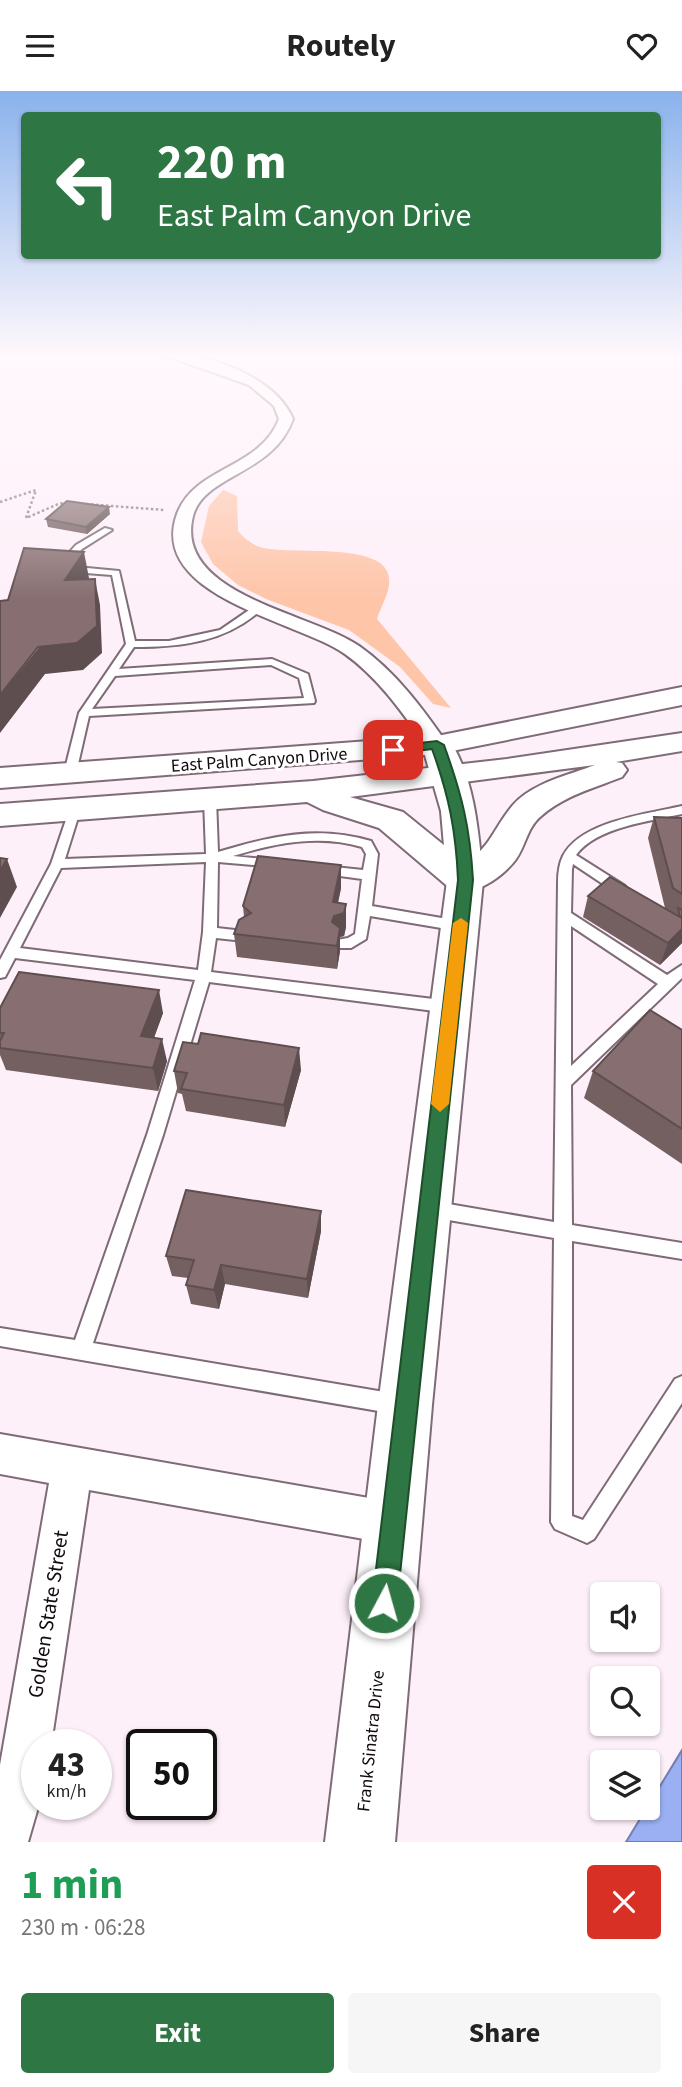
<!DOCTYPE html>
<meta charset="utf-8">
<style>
body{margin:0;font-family:"Source Sans 3",sans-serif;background:#f6f6f6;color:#222;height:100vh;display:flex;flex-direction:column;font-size:26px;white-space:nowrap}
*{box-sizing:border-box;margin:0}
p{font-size:23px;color:#767676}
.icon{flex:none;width:38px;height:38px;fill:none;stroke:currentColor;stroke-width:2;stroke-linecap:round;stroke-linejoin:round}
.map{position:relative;height:1751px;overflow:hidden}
.panel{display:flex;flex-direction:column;background:#fff;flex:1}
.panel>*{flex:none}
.banner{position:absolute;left:21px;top:21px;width:640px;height:147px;border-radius:7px;box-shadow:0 2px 5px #0004;background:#2e7643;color:#fff;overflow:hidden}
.buttons{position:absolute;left:590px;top:1491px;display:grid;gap:14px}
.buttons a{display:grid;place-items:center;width:70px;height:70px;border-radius:7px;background:#fff;box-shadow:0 2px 5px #0004;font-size:35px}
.speed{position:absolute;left:21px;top:1638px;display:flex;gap:14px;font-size:35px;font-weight:700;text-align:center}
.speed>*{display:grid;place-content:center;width:91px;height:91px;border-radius:50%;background:#fff;box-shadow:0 2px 5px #0004;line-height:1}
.speed small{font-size:18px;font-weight:400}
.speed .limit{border:4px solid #111;border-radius:10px;background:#fff;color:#111}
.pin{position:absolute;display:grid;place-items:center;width:60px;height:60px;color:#fff;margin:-30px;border-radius:14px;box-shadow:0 4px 10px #0006}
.me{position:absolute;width:77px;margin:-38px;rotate:6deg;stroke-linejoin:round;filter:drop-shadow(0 0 5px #0008)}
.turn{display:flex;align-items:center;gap:24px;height:147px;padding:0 21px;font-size:32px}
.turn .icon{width:91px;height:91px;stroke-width:2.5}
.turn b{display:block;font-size:49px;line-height:60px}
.round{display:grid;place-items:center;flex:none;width:74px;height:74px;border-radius:7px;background:#f6f6f6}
.headline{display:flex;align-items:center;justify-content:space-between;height:119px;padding:0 21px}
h1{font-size:42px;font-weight:700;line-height:52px;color:#1e9e55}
.primary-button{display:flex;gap:14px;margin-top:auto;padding:14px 21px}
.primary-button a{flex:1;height:80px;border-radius:7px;background:#2e7643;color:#fff;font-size:28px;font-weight:700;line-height:80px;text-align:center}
.primary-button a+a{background:#f6f6f6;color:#222}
header{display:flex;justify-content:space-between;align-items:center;height:91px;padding:0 21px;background:#fff;font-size:32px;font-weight:700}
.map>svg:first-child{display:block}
.green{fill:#fec5a9}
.water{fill:#9ab0f3;stroke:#717eaf;stroke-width:2}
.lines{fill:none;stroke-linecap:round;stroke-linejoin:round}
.lane-casing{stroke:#7e6b77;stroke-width:4}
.street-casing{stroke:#7e6b77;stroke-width:4}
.secondary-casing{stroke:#7e6b77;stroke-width:4}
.primary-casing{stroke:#7e6b77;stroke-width:4}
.path{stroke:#867b82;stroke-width:2.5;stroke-dasharray:2.5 2.5;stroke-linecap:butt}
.lane{fill:#fff;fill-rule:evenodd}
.street{fill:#fff;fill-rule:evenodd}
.secondary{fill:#fff;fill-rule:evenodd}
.primary{fill:#fff;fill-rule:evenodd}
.wall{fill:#745f61}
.shaded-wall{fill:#5e4e4f}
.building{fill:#876f71;stroke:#5e4e4f;stroke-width:2}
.route{fill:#2e7643;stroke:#1e4d2c;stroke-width:2}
.slow{fill:#f59e0b}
.labels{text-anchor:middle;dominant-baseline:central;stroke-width:6;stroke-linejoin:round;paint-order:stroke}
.street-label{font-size:18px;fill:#110a0f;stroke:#fff}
.near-street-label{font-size:21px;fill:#110a0f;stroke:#fff}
</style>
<header><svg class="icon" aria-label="menu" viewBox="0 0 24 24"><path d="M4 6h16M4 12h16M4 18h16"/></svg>Routely<svg class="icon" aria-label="heart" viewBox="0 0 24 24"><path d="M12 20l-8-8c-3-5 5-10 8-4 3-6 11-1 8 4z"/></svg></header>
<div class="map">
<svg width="682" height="1751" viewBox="0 0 682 1751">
<rect width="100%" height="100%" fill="#fef0f9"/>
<path class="green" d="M223 399 237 405 238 440C244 447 251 453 260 456 286 465 386 449 389 487 391 500 381 515 377 528L451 617 433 613 400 576 349 539 266 508 238 494 213 473 201 451 209 415Z"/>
<path class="water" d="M682 1659V1751H626Z"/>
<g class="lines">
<defs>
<path id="lane" d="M105 437 112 439 82 458 66 475 119 480 135 550H169L220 539 255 515 263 517C227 551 181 556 134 556L119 578 272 568 308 583 315 610 314 612 89 625 76 682 70 686 66 685 64 682 79 622 126 553 112 484 59 480 55 477 76 454ZM271 574 299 587 304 607 92 618 115 585Z
M210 704 216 708 218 761C271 745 317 734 371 750L378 763 372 815 459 830 466 835 459 840 370 825 366 848 351 857H337L335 853 337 849 348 847 355 843 362 788 325 783 319 779 325 775 363 779 366 763 362 756C319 743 275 752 233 765L274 769 280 773 278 776 218 771 217 837 244 840 251 845 244 850 216 847 211 881 450 910 455 912 457 916 455 920 450 922 209 891 163 1044 93 1252 396 1303 403 1306 406 1313 403 1320 396 1323 0 1255V1237L75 1249 147 1044 195 889 15 867 5 886 0 887V869L51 773 70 717H78L80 720 65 768 206 763 204 708ZM206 771 203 841 198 879 20 857 61 777Z
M682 715V723C651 730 596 736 576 764L625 795 627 798 625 801H615L573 773 572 778 571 822 667 884 682 874V887L571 994 572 1134 682 1152V1168L572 1150V1425L583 1429 675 1288 682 1285V1312L594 1448 587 1452 555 1438 551 1431 554 1147 431 1126 425 1123 422 1118 425 1113 431 1110 554 1131 558 792C558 783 559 773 563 765 581 730 647 723 682 715ZM571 835 658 893 571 975Z"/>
<path id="street" d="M161 263C205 260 275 285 293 328 273 384 204 383 193 425 173 504 312 522 359 555 396 581 423 618 448 654L445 659H429C404 624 380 588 345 563 299 530 147 506 177 423 195 375 260 378 279 328L274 315 249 294Z
M0 1343 392 1411 407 1417 413 1432 407 1447 392 1453 89 1399 51 1654H37V1713H39L28 1751H0V1674L49 1392 0 1383Z"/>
<path id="secondary" d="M437 645 448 647C475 686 479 744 483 790L432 1314 395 1751H325L378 1314 447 790 441 720 422 654 426 647Z"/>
<path id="primary" d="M682 596V614L437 663 0 697V677L437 645Z
M682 642V660L616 671 622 672 627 679 622 686C594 697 563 705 540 726 526 738 525 759 513 772 498 789 474 805 452 799L379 737 323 719 307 711 0 735V713L313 690 507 668ZM595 674C569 684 532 692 513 714 493 738 492 754 466 772L403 721 350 706Z"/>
</defs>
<use href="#lane" class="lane-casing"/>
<use href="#street" class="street-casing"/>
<use href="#secondary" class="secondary-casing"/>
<use href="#primary" class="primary-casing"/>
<path class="path" d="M0 411 36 399 26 427 58 413 70 411
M86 413 164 419"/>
<use href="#lane" class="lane"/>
<use href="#street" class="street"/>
<use href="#secondary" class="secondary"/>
<use href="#primary" class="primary"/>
</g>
<path class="wall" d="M110 423 87 443 48 436 46 428Z
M654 726 682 727V852L660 874 583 826 588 805 665 817 648 747Z
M341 797 338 812 346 836 344 845 340 846V860L337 878 237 866 234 843 244 826 243 815Z
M0 917 163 922 154 947 167 970 158 1000 6 979 0 964Z
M682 939V1073L584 1007 593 980Z
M301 979 285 1036 186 1020 182 1003 178 1002 174 980Z
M321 1140 308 1207 225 1193 219 1218 191 1213 186 1194 188 1187 172 1185 166 1165Z"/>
<path class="shaded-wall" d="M109 416 110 423 87 443 86 436Z
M84 461 89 487 70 516 65 489Z
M95 488 100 514 102 562 83 579 45 583 0 642V604Z
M7 768 17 796 0 827V771Z
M341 774V797L335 825 346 813V836L344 845 340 846V860L337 878V855L332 854 333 811Z
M682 838V852L660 874 668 852Z
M159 899 163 922 146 968 141 945Z
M162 948 167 970 158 1000 153 977Z
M299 957 301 979 285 1036 284 1014Z
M321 1120V1140L308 1207 307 1188Z
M221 1174 225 1193 219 1218 214 1199Z"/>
<path class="building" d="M67 410 109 416 86 436 46 428Z
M24 457 84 461 65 489 95 488 97 535 77 552 38 556 0 604V510L8 509Z
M654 726 682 727V803L673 797Z
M258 765 341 774 333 811 346 813 344 822 334 825 332 831 340 837 337 855 234 843 239 829 251 822 243 815Z
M0 767 7 768 0 780Z
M610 786 680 826 678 817 682 819V838L668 852 588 805Z
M19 881 159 899 141 945 162 948 153 977 0 957V950L4 942H0V917Z
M650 919 682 939V1038L593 980Z
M201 942 299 957 284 1014 181 998 187 982 174 980 183 951 198 953Z
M186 1099 321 1120 307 1188 221 1174 214 1199 186 1194 194 1169 166 1165Z"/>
<linearGradient id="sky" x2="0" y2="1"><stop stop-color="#89b2ec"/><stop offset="0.52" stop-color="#fff8fc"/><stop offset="1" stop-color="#fff8fc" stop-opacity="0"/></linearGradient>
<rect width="682" height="508" fill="url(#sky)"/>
<path class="route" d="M437 650 444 654C462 704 470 736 473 789L397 1512 393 1521 384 1524 375 1521 372 1512 458 789C456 740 449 705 432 658L393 663 387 659 393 655Z"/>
<path class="slow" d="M461 827 468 832 449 1013 440 1021 431 1013 453 832Z"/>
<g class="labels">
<g class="street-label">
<text transform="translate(259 669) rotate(-4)">East Palm Canyon Drive</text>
<text transform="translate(371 1650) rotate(-84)">Frank Sinatra Drive</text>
</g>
<g class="near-street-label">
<text transform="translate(48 1523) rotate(-81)">Golden State Street</text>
</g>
</g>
</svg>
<div class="buttons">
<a><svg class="icon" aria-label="sound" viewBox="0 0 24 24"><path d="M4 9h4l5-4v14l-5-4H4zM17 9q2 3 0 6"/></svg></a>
<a><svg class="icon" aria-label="search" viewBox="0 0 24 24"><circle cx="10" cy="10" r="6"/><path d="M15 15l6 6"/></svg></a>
<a><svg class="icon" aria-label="layers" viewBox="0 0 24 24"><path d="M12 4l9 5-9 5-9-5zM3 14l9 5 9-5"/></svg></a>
</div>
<div class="speed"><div>43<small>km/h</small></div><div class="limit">50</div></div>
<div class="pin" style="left:393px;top:659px;background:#d93025"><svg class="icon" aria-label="arrive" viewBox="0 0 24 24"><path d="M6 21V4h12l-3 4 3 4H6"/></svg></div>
<svg class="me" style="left:384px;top:1512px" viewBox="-20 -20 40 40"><circle r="17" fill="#2e7643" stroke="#fff" stroke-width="3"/><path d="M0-11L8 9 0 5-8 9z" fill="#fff"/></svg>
<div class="banner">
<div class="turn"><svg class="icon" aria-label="left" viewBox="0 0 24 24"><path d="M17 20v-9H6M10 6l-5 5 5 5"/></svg><div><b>220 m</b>East Palm Canyon Drive</div></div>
</div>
</div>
<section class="panel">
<div class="headline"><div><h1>1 min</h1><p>230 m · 06:28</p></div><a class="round" style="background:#d93025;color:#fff"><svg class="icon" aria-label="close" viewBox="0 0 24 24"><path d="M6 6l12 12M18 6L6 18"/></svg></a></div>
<div class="primary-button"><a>Exit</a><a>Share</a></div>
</section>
